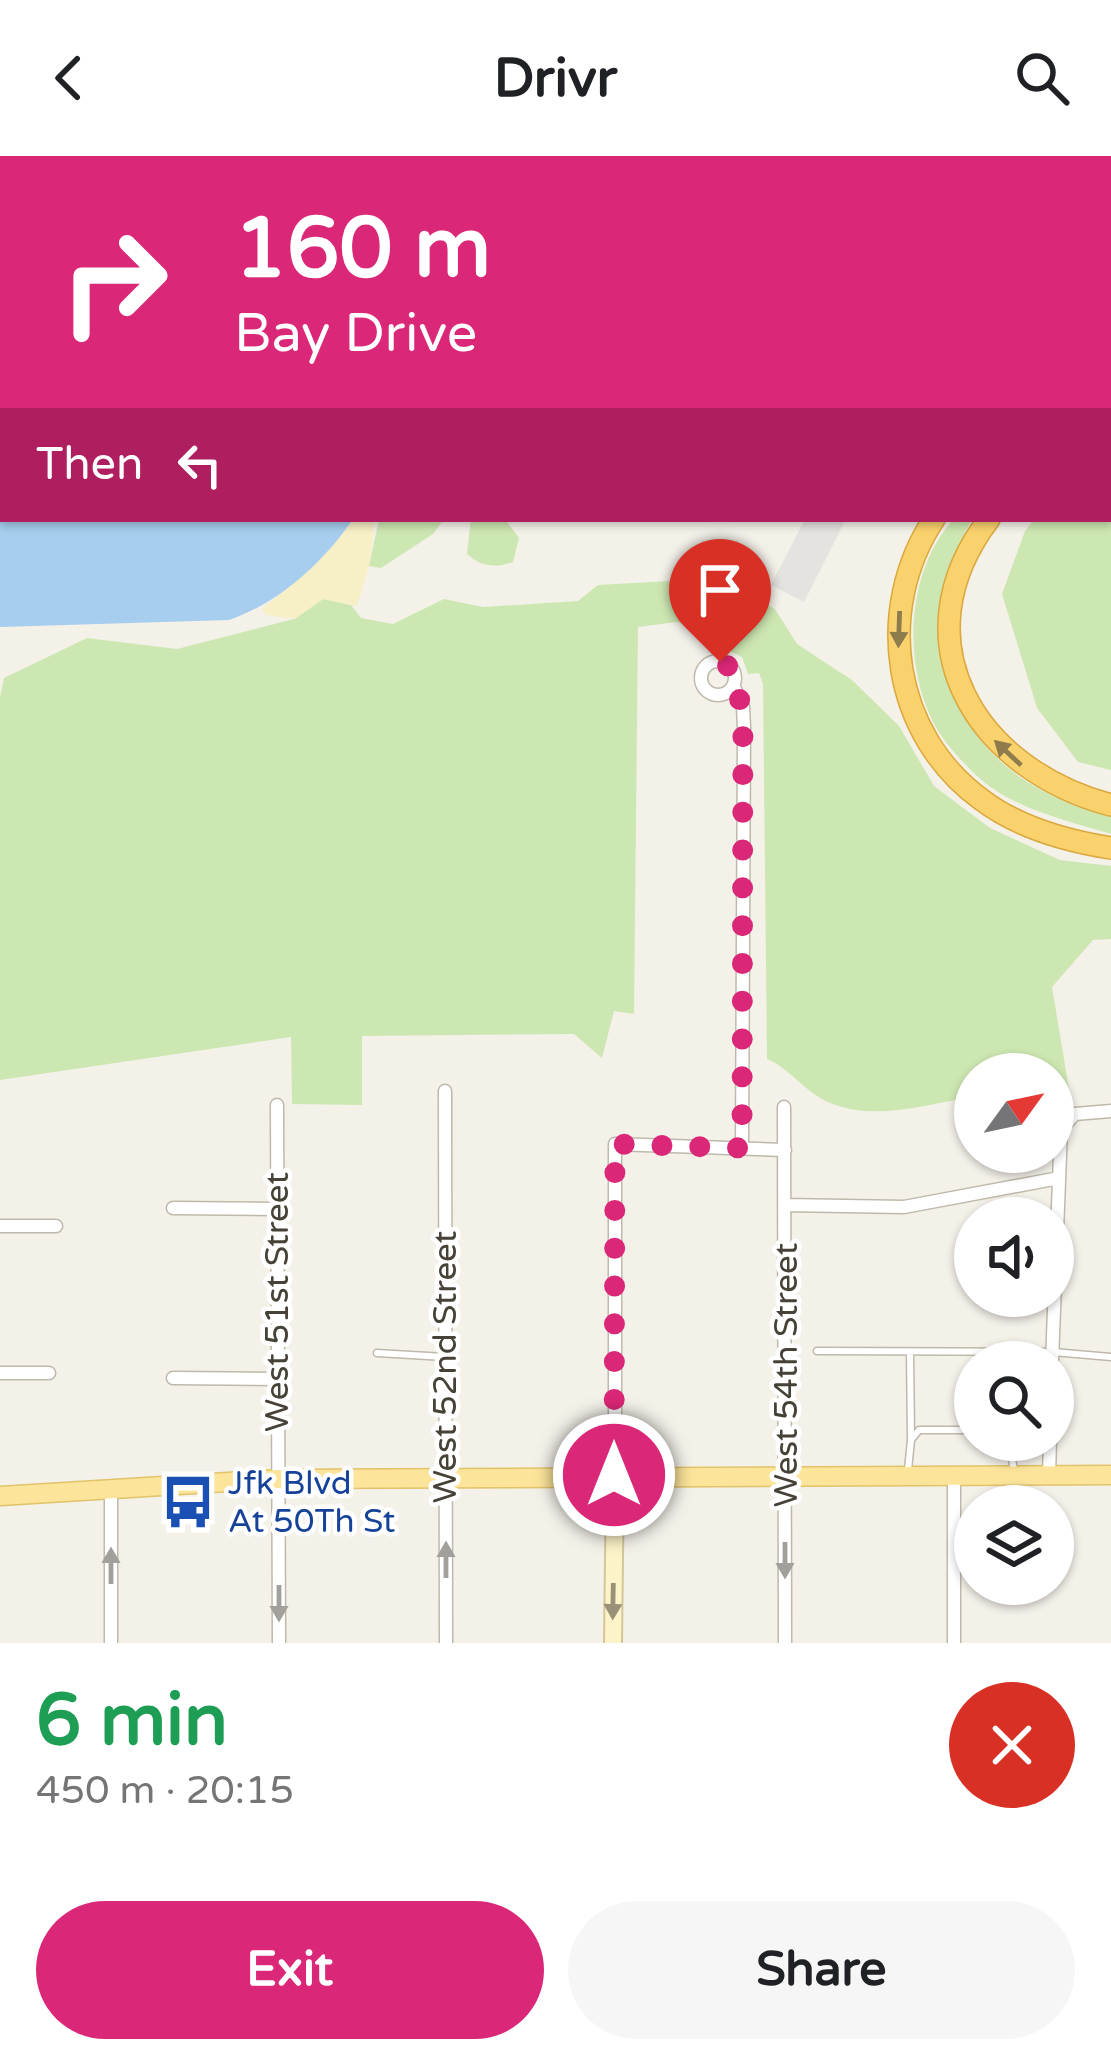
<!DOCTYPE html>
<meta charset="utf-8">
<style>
body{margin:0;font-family:"Varela Round",sans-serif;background:#f6f6f6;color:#202124;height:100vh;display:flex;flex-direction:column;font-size:45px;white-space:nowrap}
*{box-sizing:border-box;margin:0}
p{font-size:39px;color:#757577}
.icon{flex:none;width:66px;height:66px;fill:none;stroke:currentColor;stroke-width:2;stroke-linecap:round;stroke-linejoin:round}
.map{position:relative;height:1487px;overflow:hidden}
.details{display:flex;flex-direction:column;background:#fff;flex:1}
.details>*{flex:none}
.guide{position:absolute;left:0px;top:0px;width:1113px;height:366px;box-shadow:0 3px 9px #0004;background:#db2777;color:#fff;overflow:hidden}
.needle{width:78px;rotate:57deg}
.controls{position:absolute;left:954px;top:897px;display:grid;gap:24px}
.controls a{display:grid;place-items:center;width:120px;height:120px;border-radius:50%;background:#fff;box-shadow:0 3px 9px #0004;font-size:60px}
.pin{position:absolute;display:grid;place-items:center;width:102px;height:102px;color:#fff;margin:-123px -51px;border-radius:50% 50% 50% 0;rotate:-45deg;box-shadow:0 0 12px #0007}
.pin .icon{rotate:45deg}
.me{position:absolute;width:132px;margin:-66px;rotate:0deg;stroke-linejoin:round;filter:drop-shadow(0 0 9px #0008)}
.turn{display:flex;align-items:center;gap:42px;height:252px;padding:0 36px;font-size:54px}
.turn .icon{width:156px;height:156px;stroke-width:2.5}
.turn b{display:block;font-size:84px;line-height:102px}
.then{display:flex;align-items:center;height:114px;padding:0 36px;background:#0003;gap:24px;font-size:45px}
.round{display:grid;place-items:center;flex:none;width:126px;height:126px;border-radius:63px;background:#f6f6f6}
.head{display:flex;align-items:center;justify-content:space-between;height:204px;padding:0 36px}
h1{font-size:72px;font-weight:700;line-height:90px;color:#1e9e55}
.action{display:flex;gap:24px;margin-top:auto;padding:24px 36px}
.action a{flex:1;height:138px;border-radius:72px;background:#db2777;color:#fff;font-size:48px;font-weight:700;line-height:138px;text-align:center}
.action a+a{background:#f6f6f6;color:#202124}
header{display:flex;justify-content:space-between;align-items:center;height:156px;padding:0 36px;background:#fff;font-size:54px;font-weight:700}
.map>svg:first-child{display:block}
.green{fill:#cde7b2}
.sand{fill:#f7efc6}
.parking{fill:#e5e3e0}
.water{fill:#a7ceef}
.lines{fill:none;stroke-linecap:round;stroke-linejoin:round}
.lane-casing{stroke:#bfb9ab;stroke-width:9}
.street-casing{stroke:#bfb9ab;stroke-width:15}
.secondary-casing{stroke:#d3c699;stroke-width:20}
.primary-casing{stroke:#e1c369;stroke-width:21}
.highway-casing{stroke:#daa73c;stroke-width:24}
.lane{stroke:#fff;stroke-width:6}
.street{stroke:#fff;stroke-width:12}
.secondary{stroke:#fdf3c9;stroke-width:16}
.primary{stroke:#fce49a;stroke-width:18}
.highway{stroke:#fad26d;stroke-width:21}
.oneway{fill:#8f7c4d}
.oneway2{fill:#a3a09b}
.oneway3{fill:#999279}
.route{stroke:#db2777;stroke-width:21;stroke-dasharray:0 37.8}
.labels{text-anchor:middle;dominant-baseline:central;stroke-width:9;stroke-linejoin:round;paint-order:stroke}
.street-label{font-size:33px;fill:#474237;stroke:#fff}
.transit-label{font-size:33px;fill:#164399;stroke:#fff;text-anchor:start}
</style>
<header><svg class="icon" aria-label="back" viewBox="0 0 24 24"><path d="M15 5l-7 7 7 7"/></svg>Drivr<svg class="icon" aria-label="search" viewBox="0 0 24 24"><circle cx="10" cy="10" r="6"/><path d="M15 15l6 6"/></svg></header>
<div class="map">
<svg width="1111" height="1487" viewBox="0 0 1111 1487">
<rect width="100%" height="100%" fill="#f4f1e9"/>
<path class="green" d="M1111 350V614L1078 606 1037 552 1002 438 1025 375 1033 365 1110 363Z
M379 363H444L433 378 381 412 369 410Z
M471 363H505L519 382 513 406C496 412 481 411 467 398Z
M954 363H972C955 394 943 424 938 459 936 474 942 490 945 505 963 592 1027 641 1111 659V678C1065 664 1013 653 977 620 962 606 939 581 931 562 903 502 907 413 954 363Z
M686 424 739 432 775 453 797 488 852 524 899 570 934 630 990 672 1060 704 1111 710V783L1093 784 1052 831 1070 939 1055 958 1053 918H975V941C927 947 875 967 828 946 805 936 788 911 767 903L763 528 759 517 748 518 742 501 718 489 719 478 677 466 638 471 634 858 614 855 602 902 574 878 362 880V949L292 948 291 881 0 924V541L4 522 87 482 177 493 294 463 323 443 351 449 361 462 393 468 444 443 483 451 578 445 598 429Z"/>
<path class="sand" d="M353 363H375L369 410 357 450 323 443 295 463 266 459 262 453 311 412Z"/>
<path class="parking" d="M805 363H846L804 446 771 429Z"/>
<path class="water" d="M0 0H1111V233L1110 3H3V363H353C323 407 279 447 229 464L0 471Z"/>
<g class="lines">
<defs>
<path id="lane" d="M817 1195 1053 1196 1111 1201
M910 1196 911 1282
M377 1197 445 1201
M1004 1284 1010 1289 1014 1315
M908 1314 911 1284 919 1274H975"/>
<path id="street" d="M701 522a17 17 0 1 1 34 0a17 17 0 1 1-34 0Z
M734 531 743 551 744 571 742 992
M445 935 446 1487
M277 949 279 1487
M784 951 785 1487
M785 1049 904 1051 1059 1022
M173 1052 277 1053
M0 1070H56
M1052 1206 1061 973 1075 958 1111 955
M0 1217H49
M173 1222 278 1223
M615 1319V988L785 994
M1049 1319 1050 1284
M111 1487V1333
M954 1487V1319"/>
<path id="secondary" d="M613 1487 615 1319"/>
<path id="primary" d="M0 1340 278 1323 1111 1319"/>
<path id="highway" d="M1110 271H1111
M1110 300H1111
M934 363C874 454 892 579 982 644 1019 672 1066 685 1111 692
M989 363C896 486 977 614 1111 649"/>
</defs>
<use href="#lane" class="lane-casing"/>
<use href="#street" class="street-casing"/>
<use href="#secondary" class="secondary-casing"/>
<use href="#primary" class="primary-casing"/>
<use href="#highway" class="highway-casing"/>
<use href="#lane" class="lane"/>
<use href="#street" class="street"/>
<use href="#secondary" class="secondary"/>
<use href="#primary" class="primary"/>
<use href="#highway" class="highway"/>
</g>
<defs><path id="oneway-solid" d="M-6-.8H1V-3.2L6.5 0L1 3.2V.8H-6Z" transform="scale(3)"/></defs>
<g class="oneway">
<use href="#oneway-solid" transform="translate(899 473) rotate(92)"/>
<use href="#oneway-solid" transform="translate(1008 597) rotate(-137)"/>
</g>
<g class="oneway2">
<use href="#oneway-solid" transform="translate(446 1404) rotate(-90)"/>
<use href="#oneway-solid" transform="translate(785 1404) rotate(90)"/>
<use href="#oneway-solid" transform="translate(111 1410) rotate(-90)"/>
<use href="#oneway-solid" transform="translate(279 1447) rotate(90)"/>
</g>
<use class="oneway3" href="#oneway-solid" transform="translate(613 1445) rotate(91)"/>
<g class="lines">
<path class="route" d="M614 1319 615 988 742 992 743 551 734 531 732 512 720 506"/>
</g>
<defs>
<symbol id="bus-bare" viewBox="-9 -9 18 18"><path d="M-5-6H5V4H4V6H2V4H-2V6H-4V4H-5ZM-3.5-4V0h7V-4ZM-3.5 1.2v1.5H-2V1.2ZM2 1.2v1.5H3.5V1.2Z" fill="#1a4fb4" stroke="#fff" stroke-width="2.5" paint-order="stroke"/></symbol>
</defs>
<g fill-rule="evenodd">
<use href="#bus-bare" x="150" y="1308" width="76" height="76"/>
</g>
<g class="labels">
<g class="street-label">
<text transform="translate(277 1146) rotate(-90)">West 51st Street</text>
<text transform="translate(445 1211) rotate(-90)">West 52nd Street</text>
<text transform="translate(786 1219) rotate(-90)">West 54th Street</text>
</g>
<g class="transit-label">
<text x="228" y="1327">Jfk Blvd<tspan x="228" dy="38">At 50Th St</tspan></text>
</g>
</g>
</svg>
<div class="controls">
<a><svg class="needle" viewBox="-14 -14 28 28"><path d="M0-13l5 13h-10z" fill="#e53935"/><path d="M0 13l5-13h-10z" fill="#757577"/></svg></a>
<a><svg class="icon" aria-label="sound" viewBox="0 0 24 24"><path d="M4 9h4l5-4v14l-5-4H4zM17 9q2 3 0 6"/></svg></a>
<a><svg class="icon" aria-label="search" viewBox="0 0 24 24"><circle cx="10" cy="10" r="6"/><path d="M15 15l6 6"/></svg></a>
<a><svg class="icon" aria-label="layers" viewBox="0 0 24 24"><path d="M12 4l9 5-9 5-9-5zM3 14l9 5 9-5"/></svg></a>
</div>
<div class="pin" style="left:720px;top:506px;background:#d93025"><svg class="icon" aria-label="arrive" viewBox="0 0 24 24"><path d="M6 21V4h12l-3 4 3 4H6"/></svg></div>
<svg class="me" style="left:614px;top:1319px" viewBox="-20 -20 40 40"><circle r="17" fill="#db2777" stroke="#fff" stroke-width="3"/><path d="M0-11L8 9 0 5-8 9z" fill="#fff"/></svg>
<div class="guide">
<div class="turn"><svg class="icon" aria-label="right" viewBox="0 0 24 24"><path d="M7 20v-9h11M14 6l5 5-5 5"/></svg><div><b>160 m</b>Bay Drive</div></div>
<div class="then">Then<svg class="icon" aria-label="left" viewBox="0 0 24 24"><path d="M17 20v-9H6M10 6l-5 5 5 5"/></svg></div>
</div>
</div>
<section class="details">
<div class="head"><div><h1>6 min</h1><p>450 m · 20:15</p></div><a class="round" style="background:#d93025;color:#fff"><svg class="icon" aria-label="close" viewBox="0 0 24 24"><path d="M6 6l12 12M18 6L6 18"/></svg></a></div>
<div class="action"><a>Exit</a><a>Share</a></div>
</section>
